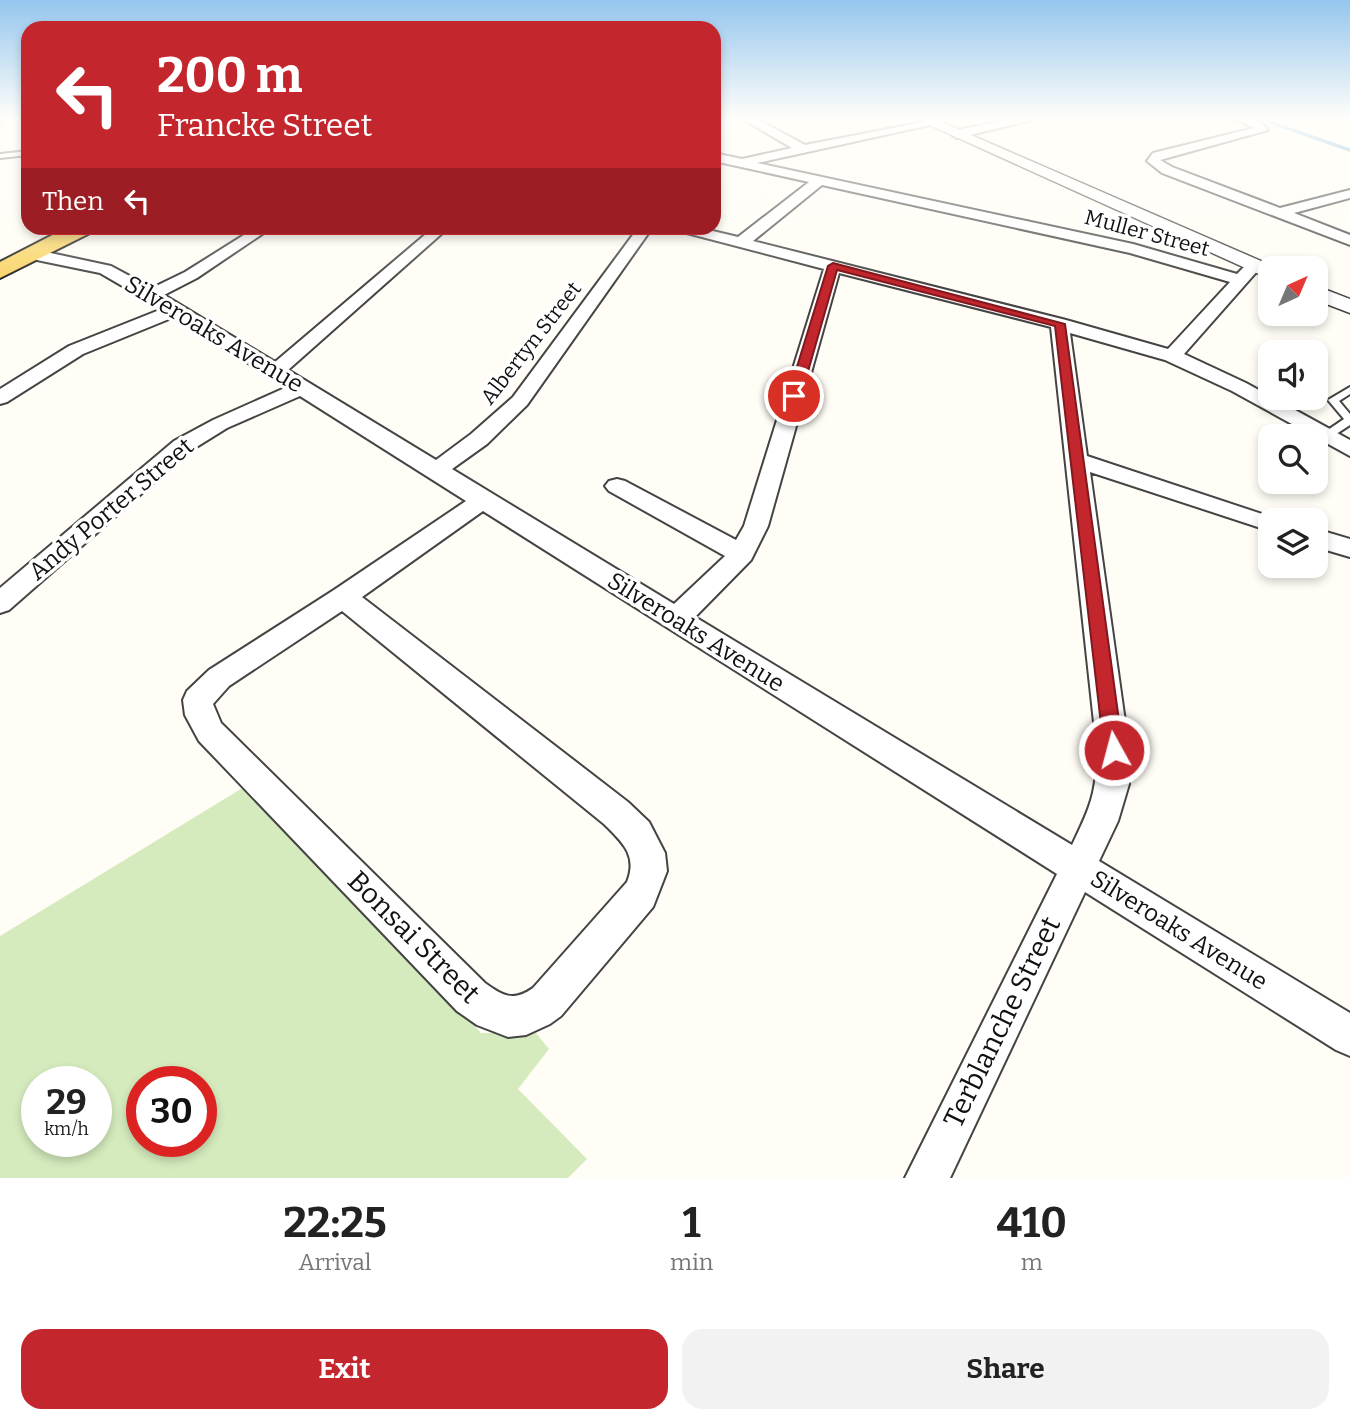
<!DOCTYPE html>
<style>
body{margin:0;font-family:Bitter,serif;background:#f2f2f2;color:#222;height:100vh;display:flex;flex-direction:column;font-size:26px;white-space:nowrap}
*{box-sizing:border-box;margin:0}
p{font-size:23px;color:#767676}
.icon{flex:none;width:38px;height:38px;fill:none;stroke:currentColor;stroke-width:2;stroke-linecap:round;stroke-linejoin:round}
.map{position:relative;height:1178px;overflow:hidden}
.drawer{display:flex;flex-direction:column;background:#fff;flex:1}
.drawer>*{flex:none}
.top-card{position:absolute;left:21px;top:21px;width:700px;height:214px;border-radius:21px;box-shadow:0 4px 10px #0003;background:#c4262e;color:#fff;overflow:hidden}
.needle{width:46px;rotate:44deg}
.tools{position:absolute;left:1258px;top:256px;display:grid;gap:14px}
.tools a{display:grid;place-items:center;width:70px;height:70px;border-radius:14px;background:#fff;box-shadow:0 4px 10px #0003;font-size:35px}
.speed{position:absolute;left:21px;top:1066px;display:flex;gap:14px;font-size:35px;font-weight:700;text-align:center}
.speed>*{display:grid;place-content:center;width:91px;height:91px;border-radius:50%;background:#fff;box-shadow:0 4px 10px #0003;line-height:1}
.speed small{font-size:18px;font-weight:400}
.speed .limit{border:10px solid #d22;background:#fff;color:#111}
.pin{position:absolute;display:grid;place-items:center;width:60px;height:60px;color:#fff;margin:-30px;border:4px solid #fff;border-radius:50%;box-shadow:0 2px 7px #0007}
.me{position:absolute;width:77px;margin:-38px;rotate:353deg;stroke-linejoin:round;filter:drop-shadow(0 0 5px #0008)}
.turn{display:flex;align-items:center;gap:24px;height:147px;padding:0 21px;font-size:32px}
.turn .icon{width:91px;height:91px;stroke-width:2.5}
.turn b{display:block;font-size:49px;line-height:60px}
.then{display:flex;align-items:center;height:66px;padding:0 21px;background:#0003;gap:14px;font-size:26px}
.eta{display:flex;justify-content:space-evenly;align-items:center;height:119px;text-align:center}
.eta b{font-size:42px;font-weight:700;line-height:49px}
.primary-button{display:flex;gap:14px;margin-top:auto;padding:14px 21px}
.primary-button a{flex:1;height:80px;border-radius:21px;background:#c4262e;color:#fff;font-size:28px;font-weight:700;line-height:80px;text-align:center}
.primary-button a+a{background:#f2f2f2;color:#222}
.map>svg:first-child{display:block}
.green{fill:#d5ebbd;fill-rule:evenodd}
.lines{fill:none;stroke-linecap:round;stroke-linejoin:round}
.stream{stroke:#3f96cf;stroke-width:3.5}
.service-casing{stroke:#444;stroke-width:4}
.minor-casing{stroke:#444;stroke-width:4}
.tertiary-casing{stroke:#444;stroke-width:3}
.primary-casing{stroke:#222;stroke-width:4}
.service{fill:#fff;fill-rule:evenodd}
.minor{fill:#fff;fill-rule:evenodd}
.tertiary{fill:#fff;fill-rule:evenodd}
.primary{fill:#f9d66b;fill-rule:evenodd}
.route{fill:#c4262e;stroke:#7f191e;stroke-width:2}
.labels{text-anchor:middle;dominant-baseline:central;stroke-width:7;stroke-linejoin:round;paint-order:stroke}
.far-street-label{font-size:21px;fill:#111;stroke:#fff}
.street-label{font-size:24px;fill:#111;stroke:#fff}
.near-street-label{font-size:28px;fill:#111;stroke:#fff}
</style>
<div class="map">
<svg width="1350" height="1178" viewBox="0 0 1350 1178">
<rect width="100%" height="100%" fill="#fffdf5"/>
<path class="green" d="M249 784 481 1033H536L549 1049 518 1089 587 1159 568 1178H0V936ZM37 1082H96V1141H37ZM142 1082H201V1141H142Z"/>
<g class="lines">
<path class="stream" d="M1258 118 1350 150"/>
<defs>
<path id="service" d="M0 118H5L0 122Z
M28 151V155L0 158V154Z
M1350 387V394L1339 401 1350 414V425L1330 438H1322V434L1344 419 1328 400Z"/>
<path id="minor" d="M741 118H755L805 145 934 120V124L930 125 757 163 1133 244 1237 274 1245 266 1251 264 1259 269 1184 354 1246 383 1350 440V456L1232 391 1165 360 1070 333 1087 456 1280 520H1270V531L1090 472 1129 750V784L1118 821 1099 861 1350 1013V1056L1336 1050 1085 892 950 1178H905L1057 874 483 511 362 597 628 802 649 822 665 853 667 871 653 907 561 1016 550 1024 526 1035 508 1037 477 1025 457 1011 199 741 185 715 183 700 187 691 209 670 334 590 466 501 300 396 227 428 190 451 9 610 0 613V588L174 441 213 420 287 387 174 317 83 354 7 402 0 404V389L69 346 162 309 100 273 32 259 24 254 32 249 111 266 152 288 185 272 255 228H271L197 278 164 295 275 362 433 228H448L288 370 436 460 471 434 513 397 638 228H652L527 405 487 444 452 469 674 604 725 556 609 491 605 486 609 481 617 479 625 481 736 540 744 526 824 269 679 231 677 228H700L738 237 809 182 714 161V153L742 159 792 148ZM822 185 1130 253 1230 282 1168 349 1066 320 753 241ZM839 273 1051 327 1097 750C1097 792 1090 808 1072 845L695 617 751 560 768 526ZM342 611 604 824C622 842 638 855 627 882L533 988C513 1002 503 996 485 983L221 723 213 704 229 686Z
M1019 118H1041L957 138 951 134 957 130Z
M1233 118C1248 117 1258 118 1268 130L1160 160 1172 167 1280 208 1350 190V198L1294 213 1350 235V245L1162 173 1147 161 1153 153 1254 128Z
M1316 529 1350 539V557L1316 547Z"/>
<path id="tertiary" d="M914 118H932L1277 268H1270V278L1263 276Z
M1316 286 1350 299V313L1316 300Z"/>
<path id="primary" d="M66 228H93L90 233 0 278V262Z"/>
</defs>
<use href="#service" class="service-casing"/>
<use href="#minor" class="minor-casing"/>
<use href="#tertiary" class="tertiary-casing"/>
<use href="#primary" class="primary-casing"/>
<use href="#service" class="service"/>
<use href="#minor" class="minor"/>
<use href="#tertiary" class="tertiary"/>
<use href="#primary" class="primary"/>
</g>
<linearGradient id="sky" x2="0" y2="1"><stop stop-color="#95c6ee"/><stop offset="0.42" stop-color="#fffefa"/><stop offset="1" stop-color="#fffefa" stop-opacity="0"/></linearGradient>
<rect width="1350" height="283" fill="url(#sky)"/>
<path class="route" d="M833 263 1065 324 1123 750 1120 756 1114 759 1107 756 1104 750 1055 326 837 270 801 396 790 399 788 396 828 266Z"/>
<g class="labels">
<g class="far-street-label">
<text transform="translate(1147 233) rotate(15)">Muller Street</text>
<text transform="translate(531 343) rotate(-52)">Albertyn Street</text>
</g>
<g class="street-label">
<text transform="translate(214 334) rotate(31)">Silveroaks Avenue</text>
<text transform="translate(111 509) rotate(-40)">Andy Porter Street</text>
<text transform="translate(696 632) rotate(32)">Silveroaks Avenue</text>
<text transform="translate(1179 930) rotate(32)">Silveroaks Avenue</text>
</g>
<g class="near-street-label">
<text transform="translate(414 937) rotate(45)">Bonsai Street</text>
<text transform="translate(1002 1022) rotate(-64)">Terblanche Street</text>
</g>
</g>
</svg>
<div class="tools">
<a><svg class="needle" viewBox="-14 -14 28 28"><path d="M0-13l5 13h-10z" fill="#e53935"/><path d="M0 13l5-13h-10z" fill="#767676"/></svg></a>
<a><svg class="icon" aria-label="sound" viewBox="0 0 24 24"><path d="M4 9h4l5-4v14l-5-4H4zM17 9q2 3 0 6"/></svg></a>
<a><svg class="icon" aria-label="search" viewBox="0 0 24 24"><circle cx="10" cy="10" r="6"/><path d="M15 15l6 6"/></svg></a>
<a><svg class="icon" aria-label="layers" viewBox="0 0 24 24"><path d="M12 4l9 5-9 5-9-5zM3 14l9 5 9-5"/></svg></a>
</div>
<div class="speed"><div>29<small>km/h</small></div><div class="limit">30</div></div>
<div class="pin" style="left:794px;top:396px;background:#d93025"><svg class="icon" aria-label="arrive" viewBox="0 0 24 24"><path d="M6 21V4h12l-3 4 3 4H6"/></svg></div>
<svg class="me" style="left:1114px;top:750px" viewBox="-20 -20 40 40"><circle r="17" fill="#c4262e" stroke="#fff" stroke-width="3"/><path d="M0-11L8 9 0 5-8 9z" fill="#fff"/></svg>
<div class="top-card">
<div class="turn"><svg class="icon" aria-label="left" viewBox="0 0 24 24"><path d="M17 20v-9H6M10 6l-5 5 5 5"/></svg><div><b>200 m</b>Francke Street</div></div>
<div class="then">Then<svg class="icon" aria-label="left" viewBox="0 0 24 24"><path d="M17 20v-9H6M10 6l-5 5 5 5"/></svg></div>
</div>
</div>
<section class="drawer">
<div class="eta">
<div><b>22:25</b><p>Arrival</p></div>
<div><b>1</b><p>min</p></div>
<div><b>410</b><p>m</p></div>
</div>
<div class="primary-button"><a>Exit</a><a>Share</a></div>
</section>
